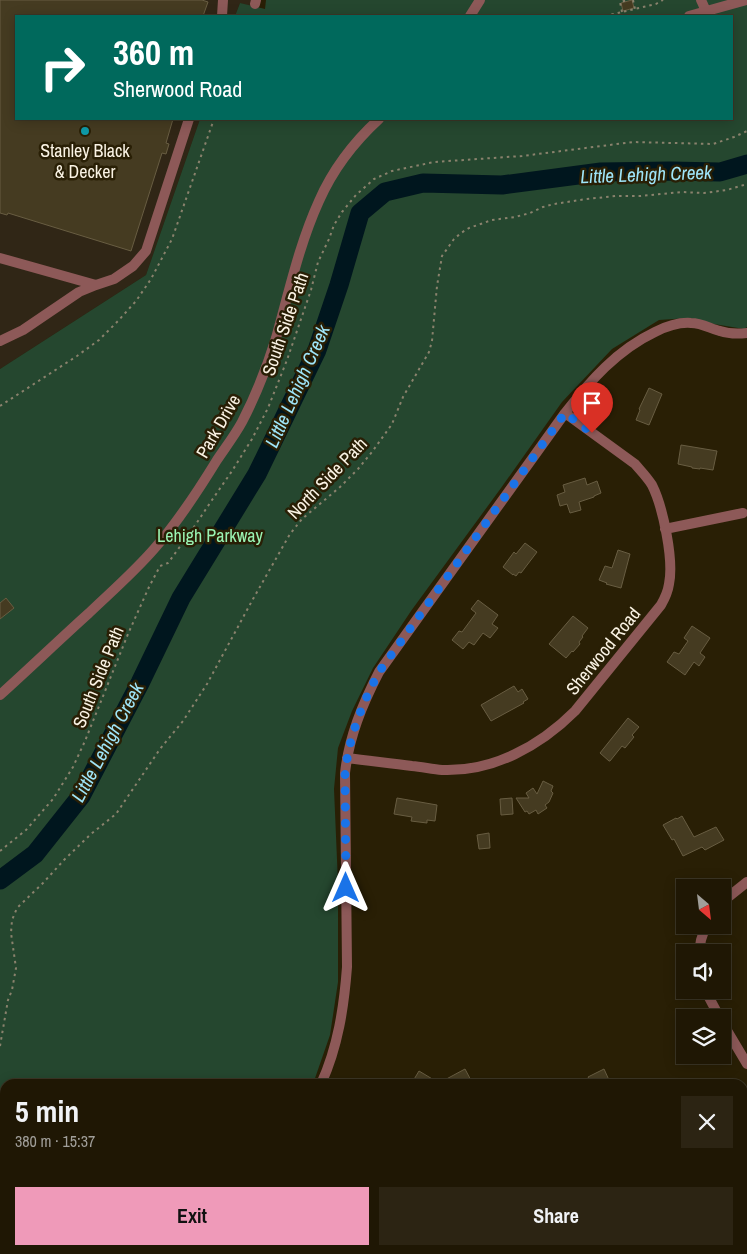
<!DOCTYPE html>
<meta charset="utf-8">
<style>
body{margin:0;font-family:"Archivo Narrow",sans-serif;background:#2c2413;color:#f1f3f6;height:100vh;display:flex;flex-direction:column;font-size:19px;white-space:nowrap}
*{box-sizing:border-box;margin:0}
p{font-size:16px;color:#a19f9a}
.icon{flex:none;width:28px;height:28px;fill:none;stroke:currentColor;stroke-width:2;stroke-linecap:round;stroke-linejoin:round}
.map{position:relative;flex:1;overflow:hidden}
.sheet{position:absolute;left:0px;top:1079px;width:748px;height:176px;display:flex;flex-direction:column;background:#1f1704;border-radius:15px 15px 0 0;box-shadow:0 2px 12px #0003,0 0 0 1px #3c3626}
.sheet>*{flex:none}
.hud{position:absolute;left:15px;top:15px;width:718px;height:105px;border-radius:0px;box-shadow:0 2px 12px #0003,0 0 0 1px #3c3626;background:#00695c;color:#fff;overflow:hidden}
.needle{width:32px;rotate:152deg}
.buttons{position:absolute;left:676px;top:879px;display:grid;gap:10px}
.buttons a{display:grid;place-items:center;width:55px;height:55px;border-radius:0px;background:#1f1704;box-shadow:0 2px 12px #0003,0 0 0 1px #3c3626;font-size:25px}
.pin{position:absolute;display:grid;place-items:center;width:42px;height:42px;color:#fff;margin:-51px -21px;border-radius:50% 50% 50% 0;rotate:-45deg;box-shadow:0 0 5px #0007}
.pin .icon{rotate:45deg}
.me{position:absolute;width:55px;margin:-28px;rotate:0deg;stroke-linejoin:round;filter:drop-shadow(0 0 4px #0008)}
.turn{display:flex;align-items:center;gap:18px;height:105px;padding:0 15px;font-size:22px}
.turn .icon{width:65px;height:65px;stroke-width:2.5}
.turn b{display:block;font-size:35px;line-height:42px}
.round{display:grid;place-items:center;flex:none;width:52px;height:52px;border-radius:0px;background:#2c2413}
.headline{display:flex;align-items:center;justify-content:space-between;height:85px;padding:0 15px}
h1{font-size:30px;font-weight:700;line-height:38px}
.action{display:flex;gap:10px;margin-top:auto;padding:10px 15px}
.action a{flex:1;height:58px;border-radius:0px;background:#ef9ab9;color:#111;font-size:20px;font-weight:700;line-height:58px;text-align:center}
.action a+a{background:#2c2413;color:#f1f3f6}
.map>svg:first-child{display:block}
.industrial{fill:#302616}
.green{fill:#25472f}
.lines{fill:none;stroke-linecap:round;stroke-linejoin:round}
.river{stroke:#00161e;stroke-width:19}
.building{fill:#453b21;stroke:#685d42}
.path{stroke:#8a826d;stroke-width:2;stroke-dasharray:2.5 4;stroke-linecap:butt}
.minor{stroke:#8d5958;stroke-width:10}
.route{stroke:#1a73e8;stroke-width:9;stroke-dasharray:0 16.2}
.culture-dot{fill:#0f9aa8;stroke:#291f05;stroke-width:2}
.labels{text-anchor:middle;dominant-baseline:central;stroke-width:5;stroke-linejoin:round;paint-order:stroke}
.poi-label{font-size:18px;fill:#faf3e4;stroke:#291f05}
.street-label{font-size:18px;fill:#faf3e4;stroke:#291f05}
.park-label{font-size:18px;fill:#9af4b3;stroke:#291f05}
.water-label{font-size:19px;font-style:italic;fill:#9fe5f9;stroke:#291f05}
</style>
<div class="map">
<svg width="747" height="1254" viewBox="0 0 747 1254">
<rect width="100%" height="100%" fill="#291f05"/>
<path class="industrial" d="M0 0H251L250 6 240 3 235 16H16V119H200L146 275 0 369Z"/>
<path class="green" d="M266 0H747V327L744 329 714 324 688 318 659 320 612 349 562 402 501 488 411 611 373 668 352 711 338 748 334 789 338 883V982L330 1035 313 1084H5V1250H220L218 1254H0V369L146 275 200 119H731V16H235L240 3 265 9Z"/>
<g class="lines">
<path class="river" d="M0 880 35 854 81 796 140 683 181 598 257 474 317 350 339 285 360 213 385 192 423 183 502 185 601 172 670 171 720 172 747 164"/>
</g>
<path class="building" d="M0 0H202L208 2 203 16H16V119H173L166 143 169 144 166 154 162 153 131 251 8 213 7 215 0 213Z
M632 0 634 8 623 11 621 3Z
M649 388 662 394 649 425 636 420 640 410 639 409Z
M681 445 717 451 713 470 700 468V469L692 468V467L678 464Z
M585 478 587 485 597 481 601 493 594 496V497L579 502 581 510 570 513 567 504 560 506 557 495 565 492 563 485Z
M525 543 537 552 521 573 519 572 516 576 513 574V575L503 567 514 552 516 554Z
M618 550 630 554 621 588 606 584 607 583 599 580 605 566 612 568Z
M6 598 14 608 0 619V603Z
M478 600 498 615 492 624 498 628 490 638 483 633 474 645 469 642 463 649 452 640 459 631 462 632 476 613 471 609Z
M573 616 588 628 582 636 583 637 579 642 580 644 573 652 572 651 566 658 549 644Z
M692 626 710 638 700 653 705 657 699 666 694 662 685 675 667 662 674 652 679 654 688 641 684 638Z
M514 686 518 692 522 689 528 699 523 702 524 703 491 721 481 705Z
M628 718 639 727 632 735 634 737 625 748 622 746 610 761H609L600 753Z
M543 781 553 786 551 791 553 793 549 802 545 805 547 808 538 814 536 810 529 814 527 811 525 812 516 798H529L526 793 533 788 537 794Z
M397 798 437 805 435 821 427 820V823L411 821 412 817 394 814Z
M512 798 513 814 501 815 500 799Z
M682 816 694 837 716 827 724 840 705 850 702 847 683 856 674 839 672 840 663 825 676 818 677 819Z
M489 833 490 848 479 849 477 835Z
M465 1069 473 1084H418L413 1081 419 1071 439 1083Z
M604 1069 609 1080 602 1084H592L588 1077Z"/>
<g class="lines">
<path class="path" d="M633 0 635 9
M622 12 620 2 628 0
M605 16 656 4 663 0
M0 406 77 356 99 340 118 321 136 301 151 279 172 239 214 119
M0 851 26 830 53 799 73 767 85 741 128 634 149 587 160 566 168 563 192 530 212 500 232 471 252 439 268 408 287 360 311 290 318 262 329 239 334 225 342 212 356 195 374 179 392 171 434 162 522 156 633 142 713 144 734 137 747 131
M0 1046 8 1000 12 990 16 968 11 933 12 920 17 908 43 883 64 860 91 834 116 814 160 749 183 721 207 684 253 599 290 534 302 519 340 487 358 469 372 452 392 424 403 397 429 352 432 341 437 286 442 256 454 239 461 233 469 228 492 220 515 217 530 213 543 207 554 204 586 199 616 196H641L682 192 704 193 727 190 747 184
M0 1188 5 1201
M34 1250 39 1254"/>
<path class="minor" d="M701 0 706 11
M255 4 256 0
M222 16 223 0
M470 16 480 0
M689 16 746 0
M0 258 96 285 114 279 133 266 146 251 189 119
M0 341 23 330 79 292 96 285
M665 529 743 513
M0 695C30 668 59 640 89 613 111 592 134 572 154 549 178 522 198 491 217 460 225 448 235 435 242 422 256 395 267 367 276 338 289 292 299 245 319 201 333 169 354 142 379 119
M347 758C369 761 390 763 412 766 422 767 432 769 442 770 493 772 540 746 575 711L661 605C665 598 668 591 669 584 674 560 663 507 652 485 647 477 641 471 635 464L565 413
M722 902 747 882
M699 952 701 940 706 925
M705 990 720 1018
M722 1022 747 1064
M321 1084C338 1047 344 1007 347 967L345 773C349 737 362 705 379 672L565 413C590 381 617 350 655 332 667 326 678 322 691 323 702 323 711 329 720 331 729 334 738 334 747 333
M225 1254 228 1250"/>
</g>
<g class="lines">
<path class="route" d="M346 888 345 773C349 737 362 704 379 672L565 413 592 433"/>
</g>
<circle class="culture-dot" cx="85" cy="131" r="5"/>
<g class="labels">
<g class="poi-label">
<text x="85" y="150">Stanley Black<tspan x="85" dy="21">&amp; Decker</tspan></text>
</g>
<g class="street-label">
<text transform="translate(285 324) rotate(-71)">South Side Path</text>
<text transform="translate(218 426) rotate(-60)">Park Drive</text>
<text transform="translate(327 478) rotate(-46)">North Side Path</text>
<text transform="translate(603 651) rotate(-51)">Sherwood Road</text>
<text transform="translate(98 677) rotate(-68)">South Side Path</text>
</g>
<g class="park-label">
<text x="210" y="535">Lehigh Parkway</text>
</g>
<g class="water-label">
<text transform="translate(646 174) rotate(-2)">Little Lehigh Creek</text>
<text transform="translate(297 386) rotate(-66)">Little Lehigh Creek</text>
<text transform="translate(107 742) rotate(-62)">Little Lehigh Creek</text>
</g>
</g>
</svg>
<div class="buttons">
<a><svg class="needle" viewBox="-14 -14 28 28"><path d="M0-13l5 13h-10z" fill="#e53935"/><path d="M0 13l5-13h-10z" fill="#a19f9a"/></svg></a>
<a><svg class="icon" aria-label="sound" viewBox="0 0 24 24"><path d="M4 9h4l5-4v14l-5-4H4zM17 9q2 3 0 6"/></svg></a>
<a><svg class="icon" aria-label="layers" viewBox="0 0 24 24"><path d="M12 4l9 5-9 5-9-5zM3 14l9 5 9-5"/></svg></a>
</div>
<div class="pin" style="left:592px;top:433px;background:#d93025"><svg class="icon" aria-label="arrive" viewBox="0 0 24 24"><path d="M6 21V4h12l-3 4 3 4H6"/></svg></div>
<svg class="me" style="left:346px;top:888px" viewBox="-20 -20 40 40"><path d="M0-17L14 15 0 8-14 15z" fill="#1a73e8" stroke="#fff" stroke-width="4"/></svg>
<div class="hud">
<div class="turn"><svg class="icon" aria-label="right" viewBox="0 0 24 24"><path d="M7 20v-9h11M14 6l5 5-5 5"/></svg><div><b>360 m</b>Sherwood Road</div></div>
</div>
<section class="sheet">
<div class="headline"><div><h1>5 min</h1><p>380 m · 15:37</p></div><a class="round"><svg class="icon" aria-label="close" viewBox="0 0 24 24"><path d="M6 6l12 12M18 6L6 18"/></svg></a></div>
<div class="action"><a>Exit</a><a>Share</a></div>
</section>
</div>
